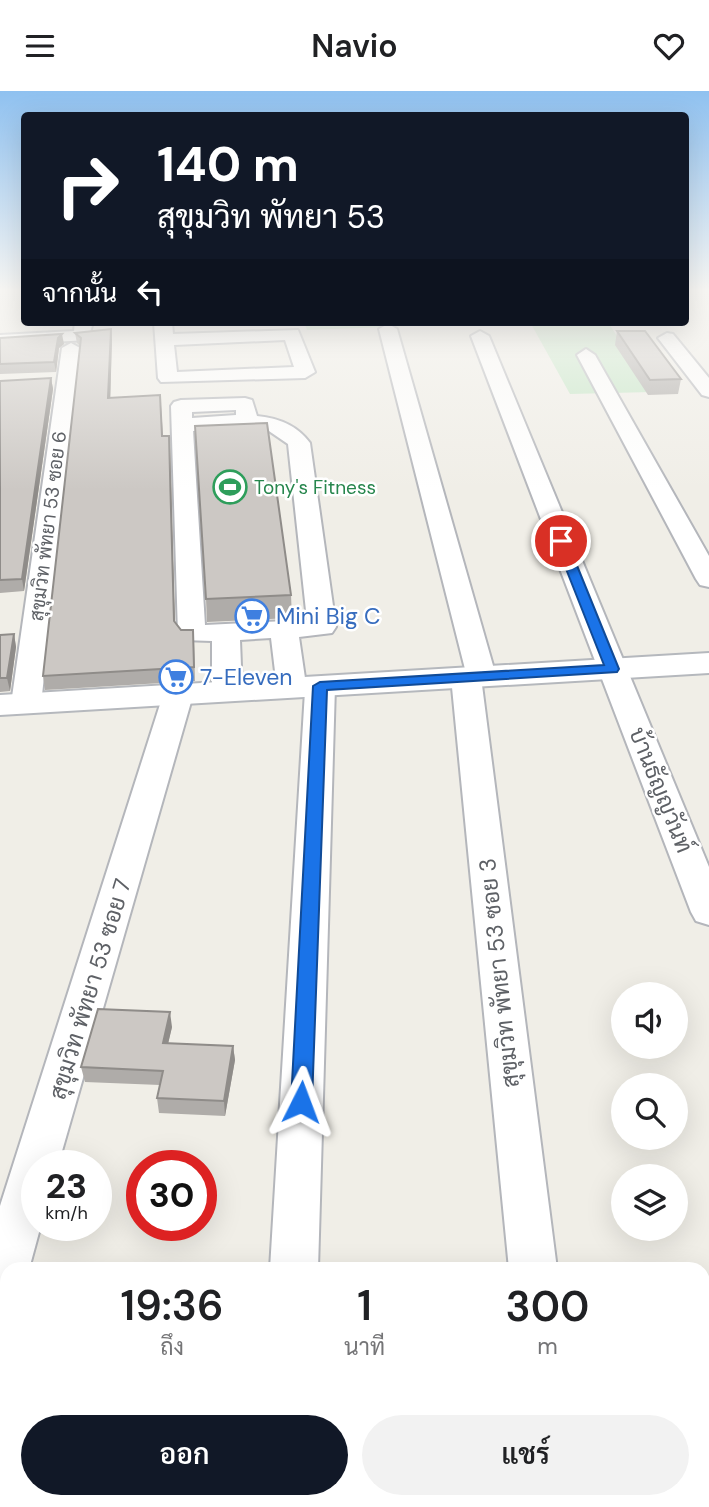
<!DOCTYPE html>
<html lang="th">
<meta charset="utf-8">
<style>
body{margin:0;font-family:"DM Sans",Sarabun,sans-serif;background:#f2f2f2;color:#202124;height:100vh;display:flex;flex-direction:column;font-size:26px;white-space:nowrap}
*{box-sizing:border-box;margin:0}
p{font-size:23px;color:#757577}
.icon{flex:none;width:38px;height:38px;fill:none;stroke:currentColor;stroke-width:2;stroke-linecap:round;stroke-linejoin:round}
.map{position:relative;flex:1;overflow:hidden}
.side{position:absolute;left:0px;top:1171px;width:710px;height:247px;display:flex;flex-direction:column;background:#fff;border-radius:21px 21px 0 0;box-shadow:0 7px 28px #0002}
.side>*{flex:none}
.hud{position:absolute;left:21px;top:21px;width:668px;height:214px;border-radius:7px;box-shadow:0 7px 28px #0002;background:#111827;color:#fff;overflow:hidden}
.tools{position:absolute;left:611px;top:891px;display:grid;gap:14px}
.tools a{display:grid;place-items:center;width:77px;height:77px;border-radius:50%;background:#fff;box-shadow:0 7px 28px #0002;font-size:35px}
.speed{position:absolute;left:21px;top:1059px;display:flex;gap:14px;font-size:35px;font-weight:700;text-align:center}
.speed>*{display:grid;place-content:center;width:91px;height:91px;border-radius:50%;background:#fff;box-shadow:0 7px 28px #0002;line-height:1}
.speed small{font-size:18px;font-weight:400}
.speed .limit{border:10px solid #d22;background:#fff;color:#111}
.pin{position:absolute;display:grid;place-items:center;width:60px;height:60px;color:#fff;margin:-30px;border:4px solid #fff;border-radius:50%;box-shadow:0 2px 7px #0007}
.me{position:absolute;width:77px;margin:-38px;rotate:3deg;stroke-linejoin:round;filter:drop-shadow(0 0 5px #0008)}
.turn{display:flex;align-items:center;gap:24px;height:147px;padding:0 21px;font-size:32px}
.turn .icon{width:91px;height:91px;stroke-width:2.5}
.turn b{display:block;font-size:49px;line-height:60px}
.then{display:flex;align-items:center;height:66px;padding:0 21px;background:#0003;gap:14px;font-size:26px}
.eta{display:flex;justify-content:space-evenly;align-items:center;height:119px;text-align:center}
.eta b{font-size:42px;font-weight:600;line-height:49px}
.cta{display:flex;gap:14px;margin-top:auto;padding:14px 21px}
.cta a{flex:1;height:80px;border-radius:42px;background:#111827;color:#fff;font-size:28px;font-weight:600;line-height:80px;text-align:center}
.cta a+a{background:#f2f2f2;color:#202124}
header{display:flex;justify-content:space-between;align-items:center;height:91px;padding:0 21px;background:#fff;font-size:32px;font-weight:600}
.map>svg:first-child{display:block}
.green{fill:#c5e6c6}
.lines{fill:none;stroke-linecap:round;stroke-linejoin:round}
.street-casing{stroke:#b4b6bb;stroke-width:4}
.secondary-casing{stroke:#b5b8bd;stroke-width:4}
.street{fill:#fff;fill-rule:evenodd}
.secondary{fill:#fff;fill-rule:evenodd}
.wall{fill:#afaca9}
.shaded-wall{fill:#8f8c89}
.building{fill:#ccc8c4;stroke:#8f8c89;stroke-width:2}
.route{fill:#1a73e8;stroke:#114b97;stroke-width:2}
.labels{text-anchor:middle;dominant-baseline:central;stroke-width:5;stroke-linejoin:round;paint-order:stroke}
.far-leisure-label{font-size:19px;fill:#27864d;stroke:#fff;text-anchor:start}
.far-street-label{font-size:19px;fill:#5e6166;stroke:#fff}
.shop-label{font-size:23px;fill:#366cbe;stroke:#fff;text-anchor:start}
.street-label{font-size:23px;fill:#5e6166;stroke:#fff}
</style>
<header><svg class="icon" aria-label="menu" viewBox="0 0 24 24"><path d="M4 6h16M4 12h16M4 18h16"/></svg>Navio<svg class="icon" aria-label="heart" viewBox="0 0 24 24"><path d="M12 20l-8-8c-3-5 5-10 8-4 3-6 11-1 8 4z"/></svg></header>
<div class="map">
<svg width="709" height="1416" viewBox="0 0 709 1416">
<rect width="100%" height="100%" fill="#f0eee7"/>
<path class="green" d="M304 231H514L307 239Z
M530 231H608L652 301 570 303Z"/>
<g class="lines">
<defs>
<path id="street" d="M75 231H93L88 249 0 254V244L74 240Z
M154 231H172L173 243 298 239 315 281 305 287 161 291 158 287ZM285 249 294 276 177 281 174 254Z
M388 233 397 238 496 585 491 591 482 594 557 1178H509L451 586 456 580 465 578 379 238Z
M480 240 489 245 709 776V834L696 830 691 821 471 245Z
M667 242 673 243 709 287V306L702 304 658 247Z
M71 252 80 257 41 613 37 619 26 622 15 619 11 613 62 257Z
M586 258 595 264 709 465V496L700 494 696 488 577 264Z
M245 307 252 309 257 325C278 327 297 334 310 352L336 536 332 542 299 546 306 594 310 589 320 586 330 589 335 595 318 1178H270L305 600 302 603 292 606 282 603 277 597 271 547 240 549 242 601 238 607 227 610 216 607 212 601V550L182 549 178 543 171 315 174 311 181 309ZM236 319V324L192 327V321ZM228 337 269 340 288 353 307 529 205 534 193 340Z
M178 595 189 598 193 604 58 1074H37V1134H41L29 1178H7V1212L0 1215V1115L163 604 167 598Z
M255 1410H311V1416H255Z
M531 1410H587V1416H531Z"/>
<path id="secondary" d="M709 562V582L0 624V604Z"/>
</defs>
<use href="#street" class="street-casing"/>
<use href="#secondary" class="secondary-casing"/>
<use href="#street" class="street"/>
<use href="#secondary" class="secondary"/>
</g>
<path class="wall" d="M111 238 112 248 110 307 161 315 163 345H169L175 531 194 552 195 590 45 599 43 585 80 255 77 252 75 242Z
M617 240 681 288 678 303 648 304 615 254Z
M0 247 64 253 59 257 56 281 0 283Z
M51 287 53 298 24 500 0 502V290Z
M291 504 292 527 207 531 206 508Z
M14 543 16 556 10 600 0 601V544Z
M172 936 168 952 233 955 235 969 225 1025 159 1022 157 1007 160 994 85 991 81 976Z"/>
<path class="shaded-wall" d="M111 238 112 248 110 318 108 307Z
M62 243 64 253 59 257 56 281 54 271 58 247Z
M51 287 53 298 24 500 22 488Z
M169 345 170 356 175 543 174 530Z
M14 543 16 556 10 600 7 587Z
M170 921 172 936 165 966 163 952Z
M233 955 235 969 225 1025 224 1010Z"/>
<path class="building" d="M111 238 108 307 160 304 162 345H169L174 530 181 539H193L194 576 43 585 81 247 75 242Z
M617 240H645L681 288 650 289Z
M62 243 58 247 54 271 0 273V247Z
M51 287 22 488 0 489V290Z
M267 332 291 504 206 508 195 335Z
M14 543 7 587H0V544Z
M98 918 170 921 163 952 233 955 224 1010 157 1007 163 980 81 976Z
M63 1410H247V1416H63Z"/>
<linearGradient id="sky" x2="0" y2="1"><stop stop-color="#8fc1f0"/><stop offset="0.5" stop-color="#f8f7f4"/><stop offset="1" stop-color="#f8f7f4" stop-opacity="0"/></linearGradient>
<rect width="709" height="399" fill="url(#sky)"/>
<path class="route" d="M561 446 567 450 619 578 617 581 327 599 312 1011 309 1017 301 1020 294 1017 291 1011 313 595 320 591 604 574 555 450Z"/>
<defs>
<symbol id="stadium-ring" viewBox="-11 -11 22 22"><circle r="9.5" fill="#fff" stroke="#2e9e5b" stroke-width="1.5"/><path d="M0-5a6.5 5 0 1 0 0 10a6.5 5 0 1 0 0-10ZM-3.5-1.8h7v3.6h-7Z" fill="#2e9e5b"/></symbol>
<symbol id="supermarket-ring" viewBox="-11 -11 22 22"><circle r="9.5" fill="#fff" stroke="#3f7fe0" stroke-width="1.5"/><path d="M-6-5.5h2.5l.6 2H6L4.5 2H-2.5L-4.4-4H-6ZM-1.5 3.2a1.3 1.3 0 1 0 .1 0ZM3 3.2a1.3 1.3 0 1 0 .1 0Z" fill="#3f7fe0"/></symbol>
</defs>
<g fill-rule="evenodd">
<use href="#stadium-ring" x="211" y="377" width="38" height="38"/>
<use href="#supermarket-ring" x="233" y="506" width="38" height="38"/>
<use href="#supermarket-ring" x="157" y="567" width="38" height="38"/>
</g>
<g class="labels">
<g class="far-leisure-label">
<text x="254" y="396">Tony's Fitness</text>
</g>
<g class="far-street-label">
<text transform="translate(48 435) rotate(-83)">สุขุมวิท พัทยา 53 ซอย 6</text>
</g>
<g class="shop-label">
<text x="276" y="525">Mini Big C</text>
<text x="200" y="586">7-Eleven</text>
</g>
<g class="street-label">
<text transform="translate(661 699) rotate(68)">บ้านธัญญวันท์</text>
<text transform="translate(499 882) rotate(-96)">สุขุมวิท พัทยา 53 ซอย 3</text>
<text transform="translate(90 898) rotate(-73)">สุขุมวิท พัทยา 53 ซอย 7</text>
</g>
</g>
</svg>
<div class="tools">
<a><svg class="icon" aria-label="sound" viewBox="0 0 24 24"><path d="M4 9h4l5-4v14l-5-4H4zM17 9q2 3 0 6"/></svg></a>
<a><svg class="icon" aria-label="search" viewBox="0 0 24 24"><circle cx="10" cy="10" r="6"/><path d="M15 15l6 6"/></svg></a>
<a><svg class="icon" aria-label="layers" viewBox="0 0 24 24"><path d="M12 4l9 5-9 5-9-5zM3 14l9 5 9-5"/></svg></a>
</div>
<div class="speed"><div>23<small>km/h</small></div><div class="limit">30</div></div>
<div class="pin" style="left:561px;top:450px;background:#d93025"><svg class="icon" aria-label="arrive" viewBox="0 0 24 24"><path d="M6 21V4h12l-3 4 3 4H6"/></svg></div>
<svg class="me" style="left:301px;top:1011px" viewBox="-20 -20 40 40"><path d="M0-17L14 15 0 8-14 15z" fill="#1a73e8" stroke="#fff" stroke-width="4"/></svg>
<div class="hud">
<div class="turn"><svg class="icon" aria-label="right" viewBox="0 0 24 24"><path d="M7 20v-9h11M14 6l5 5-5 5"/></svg><div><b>140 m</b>สุขุมวิท พัทยา 53</div></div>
<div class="then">จากนั้น<svg class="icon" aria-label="left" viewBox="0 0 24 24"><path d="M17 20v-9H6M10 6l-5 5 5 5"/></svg></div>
</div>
<section class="side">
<div class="eta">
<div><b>19:36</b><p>ถึง</p></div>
<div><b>1</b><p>นาที</p></div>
<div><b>300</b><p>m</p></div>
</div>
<div class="cta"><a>ออก</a><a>แชร์</a></div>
</section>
</div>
